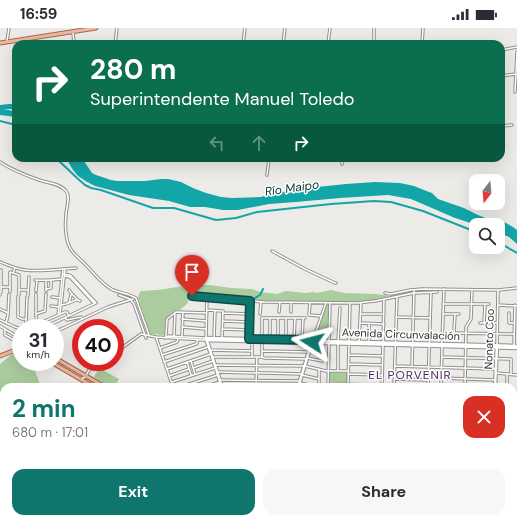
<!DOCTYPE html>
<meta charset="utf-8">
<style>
body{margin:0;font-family:"DM Sans",sans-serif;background:#f7f7f7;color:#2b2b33;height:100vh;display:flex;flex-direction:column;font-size:15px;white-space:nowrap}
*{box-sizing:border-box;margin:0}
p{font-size:13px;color:#7c7c81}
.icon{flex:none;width:22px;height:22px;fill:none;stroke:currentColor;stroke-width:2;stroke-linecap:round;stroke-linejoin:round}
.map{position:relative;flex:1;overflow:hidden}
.panel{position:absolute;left:0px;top:355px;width:517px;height:140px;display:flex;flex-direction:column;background:#fff;border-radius:12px 12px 0 0;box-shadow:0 4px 16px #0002}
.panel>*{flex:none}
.hud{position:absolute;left:12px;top:12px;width:493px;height:122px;border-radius:12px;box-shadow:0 4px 16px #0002;background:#0b6e4f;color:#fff;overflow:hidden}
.needle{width:26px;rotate:196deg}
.controls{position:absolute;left:469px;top:146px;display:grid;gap:8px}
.controls a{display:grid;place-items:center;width:36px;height:36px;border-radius:8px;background:#fff;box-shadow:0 4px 16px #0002;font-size:20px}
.speed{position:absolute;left:12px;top:291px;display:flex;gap:8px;font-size:20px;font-weight:700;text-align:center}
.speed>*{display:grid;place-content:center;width:52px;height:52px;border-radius:50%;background:#fff;box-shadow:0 4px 16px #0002;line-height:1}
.speed small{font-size:10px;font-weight:400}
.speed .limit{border:6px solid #d22;background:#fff;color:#111}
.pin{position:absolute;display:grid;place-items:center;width:34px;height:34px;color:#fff;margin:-41px -17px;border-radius:50% 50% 50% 0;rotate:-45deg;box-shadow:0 0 4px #0007}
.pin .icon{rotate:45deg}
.me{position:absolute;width:44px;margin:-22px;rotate:279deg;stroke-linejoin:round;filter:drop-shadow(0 0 3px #0008)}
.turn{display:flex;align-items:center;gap:14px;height:84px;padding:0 12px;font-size:18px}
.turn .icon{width:52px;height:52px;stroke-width:2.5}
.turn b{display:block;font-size:28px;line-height:34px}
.lanes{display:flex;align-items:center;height:38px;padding:0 12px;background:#0003;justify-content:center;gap:20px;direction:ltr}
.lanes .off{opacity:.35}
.round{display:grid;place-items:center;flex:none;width:42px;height:42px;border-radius:12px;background:#f7f7f7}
.overview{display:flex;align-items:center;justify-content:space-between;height:68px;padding:0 12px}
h1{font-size:24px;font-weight:700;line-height:30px;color:#0f766e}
.action{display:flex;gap:8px;margin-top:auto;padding:8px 12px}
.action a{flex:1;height:46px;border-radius:12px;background:#0f766e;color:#fff;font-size:16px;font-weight:700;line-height:46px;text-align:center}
.action a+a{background:#f7f7f7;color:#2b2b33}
.status{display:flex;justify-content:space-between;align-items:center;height:28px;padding:0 20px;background:#fff;direction:ltr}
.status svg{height:11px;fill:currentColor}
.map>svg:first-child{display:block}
.green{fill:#abcc9d}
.water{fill:#13a6a8}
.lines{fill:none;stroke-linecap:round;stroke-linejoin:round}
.canal{stroke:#13a6a8;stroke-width:2}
.street-casing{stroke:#91908d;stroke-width:3.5}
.secondary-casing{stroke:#91908d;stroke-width:4.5}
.primary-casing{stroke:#a36a4f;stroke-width:5}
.street{stroke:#fff;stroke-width:1.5}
.secondary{stroke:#fff;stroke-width:2.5}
.primary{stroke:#edb9a0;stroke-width:3}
.route-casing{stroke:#0a4d48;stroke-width:10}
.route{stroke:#0f766e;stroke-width:7}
.labels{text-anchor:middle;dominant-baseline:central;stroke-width:3;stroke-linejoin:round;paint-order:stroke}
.street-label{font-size:11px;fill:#302f2e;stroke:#fff}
.water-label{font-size:12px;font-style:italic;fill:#003c3d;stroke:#fff}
.neighbourhood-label{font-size:12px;letter-spacing:1px;fill:#4f255b;stroke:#fff}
</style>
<div class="status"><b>16:59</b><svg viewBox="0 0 49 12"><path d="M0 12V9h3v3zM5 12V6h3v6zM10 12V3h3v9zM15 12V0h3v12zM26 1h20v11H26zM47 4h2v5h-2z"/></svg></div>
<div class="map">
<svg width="517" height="495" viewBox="0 0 517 495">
<rect width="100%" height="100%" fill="#edebe8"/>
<path class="green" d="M190 257H210L231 260 252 261 260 264 277 266 286 263 305 265 313 264 317 265 331 262 344 265 376 266 390 268 374 272 356 274 259 273 190 267 188 269V275L180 282H176L170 286 166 291 165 307 150 306 138 270 139 266 141 263 158 262Z
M326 275H329L328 311 315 310Z
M17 324 21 325V334H30L34 340 41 359H4V491H112L115 495H2V487L0 488V336L12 326Z
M99 340 119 351 114 359H110L95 350 94 349Z
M329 344 347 345V355L329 354Z"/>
<path class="water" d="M9 76H16V83L10 81H3L9 82 16 85V89L0 87V77Z
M66 130H82L92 145 96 147 111 152 117 153H145L161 151H168L181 154 193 160 206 165 221 169 232 170 261 169 270 166H278L289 162 346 156 375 154 400 155 414 158 429 164 432 165 438 171 464 180 478 187 488 191 506 195 513 199 517 202V216L509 209 498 204V197H477L455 190 411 171 388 167 340 170 296 174 269 176 238 182H223L205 179H190L169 173 129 167 95 158 87 154 78 148 73 142Z"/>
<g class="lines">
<path class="canal" d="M0 93 16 97
M56 130 77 150 85 157 91 160 101 162 153 180H174L216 192 236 190 257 184 331 176 374 173 391 174 423 183 476 204
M498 214 517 225
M252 272 260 267 263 261"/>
<defs>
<path id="street" d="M374 0V16
M73 4 74 16
M7 13 9 0
M115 16 117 0
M243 16 245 0
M283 16 285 0
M328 16 330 0
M422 16 423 0
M501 22 517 19
M501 48 516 46
M515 64 517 24
M501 98 512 97
M145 132V130
M0 134C12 142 25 147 39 152 47 155 60 155 66 163 71 169 66 180 66 187 65 197 65 210 70 220 73 226 79 230 84 235 94 245 101 256 113 262 121 265 129 266 136 270L149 307 150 308
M342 136 344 130
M267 147 269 130
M272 223 305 241 335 255H336
M0 234C8 237 16 241 25 242 41 244 59 241 76 240
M13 245 19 247V267
M64 248 70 249 94 275
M35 252C44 253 53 252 62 251
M1 259H10
M47 261 51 260V253
M19 262H28
M69 262 72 266
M36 263 37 253
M46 263V252
M1 264V242
M10 264V244L13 245 15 240
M385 265 391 266 410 262 423 261 498 262 517 260
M36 266V290L38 296
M0 267V265
M119 267 130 271 134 276 146 310
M18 268V289L22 291H26
M28 268 29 249
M189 268 265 274 357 275 375 273 414 265 437 264
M27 269 26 295 28 300
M52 269 60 270
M76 271 80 273
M310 275 309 287 321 288
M443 276H489
M61 277 66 276 76 272V270L72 266 71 267 69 275
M498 277 517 278
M51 278 59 279
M0 281 8 285
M207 282 223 283 222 310
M279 284 280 274
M291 284V274
M223 285 250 286
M509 285V295H514
M36 286 45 283 46 266
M60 286 65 241
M260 286 261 274
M360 286H384
M443 286H459
M58 287 63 241
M396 289 430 290
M65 290 67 292 81 289 82 291
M182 291 206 293
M0 292 15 299 21 301
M223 293 249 294
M6 295 8 287 9 266
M360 295 384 296
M480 295H497
M484 295 485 277
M0 298 21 311
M182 299 206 301
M29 300 65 284H67L69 288
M43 300 96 275 71 248 69 247 62 246
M5 301V307L21 316
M223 301 249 302
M55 304 108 279 133 271
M454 304 455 286
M450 305 514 306
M166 308 167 291 176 284 207 285
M174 308 175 284
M182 308 183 284
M156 309 173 359
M165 310 168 308 206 310 207 269
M214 310 215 283
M249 311 250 273
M270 311V290
M278 311V290
M286 312V290
M294 312 295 290
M302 312 303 290
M313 312 326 275
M252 313V329
M329 313 330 275
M338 313 340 280
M359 313 361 275
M369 314V296
M442 315 444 261
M115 317H117L118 320
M497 317 498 262
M514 317 515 277
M160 320 177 314 178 311
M115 321 123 319 141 306 156 309 206 312
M209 322 252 323
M310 322 321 325
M262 323 309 324
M162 327 196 316 197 315V312
M349 327 383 328
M212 329H262L264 330 307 331
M262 329V290H305
M442 329 511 331V346
M307 330 322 333
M191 333 195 346
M164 334 208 319
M187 334 191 347
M349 336 382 337
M215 337 305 338 326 343H348
M395 338 495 341
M412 338 414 262
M193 340 213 333
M167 341 211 326
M338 343V315
M218 344 302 346
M496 345 517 347
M348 346 382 347
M302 347 319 351
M169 348 189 341
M441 350 495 352
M81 351 85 349 94 334
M395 351 428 352
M219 352 300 353
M172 354 215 340
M300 355 318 359
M328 356 382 357
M180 359 218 347
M204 359 220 354
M256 359 257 329
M319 359V341
M328 359 329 315
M348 359 350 275
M382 359 384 271
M394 359 397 269
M428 359 431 265
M441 359 442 319
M465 359 466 299 471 291 472 262
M507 359V346
M513 432 517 400
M1 489 2 495
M162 491V495
M173 491 174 495
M180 491 181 495
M192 491 193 495
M136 495 138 492 148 495"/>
<path id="secondary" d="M206 312 517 320
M222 359 206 310 517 318
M298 359 312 314
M495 359 497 317"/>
<path id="primary" d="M0 15 96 0
M0 328 18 321 21 320
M55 330 105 359
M51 334 94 359
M513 452 517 453
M513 459H517"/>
</defs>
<use href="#street" class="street-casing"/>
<use href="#secondary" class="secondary-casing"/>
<use href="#primary" class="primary-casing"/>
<use href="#street" class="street"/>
<use href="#secondary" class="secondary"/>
<use href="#primary" class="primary"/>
</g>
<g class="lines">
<defs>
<path id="route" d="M192 268 250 273 249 311 313 312 312 314"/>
</defs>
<use href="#route" class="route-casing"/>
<use href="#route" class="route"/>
</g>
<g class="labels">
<g class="street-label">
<text transform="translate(401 306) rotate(2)">Avenida Circunvalación</text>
<text transform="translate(489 311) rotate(-88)">Nonato Coo</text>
</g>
<g class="water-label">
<text transform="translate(292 160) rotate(-8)">Río Maipo</text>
</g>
<g class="neighbourhood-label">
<text x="410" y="347">EL PORVENIR</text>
</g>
</g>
</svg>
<div class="controls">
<a><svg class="needle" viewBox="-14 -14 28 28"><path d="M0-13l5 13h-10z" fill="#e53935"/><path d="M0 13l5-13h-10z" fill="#7c7c81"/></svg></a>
<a><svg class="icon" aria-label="search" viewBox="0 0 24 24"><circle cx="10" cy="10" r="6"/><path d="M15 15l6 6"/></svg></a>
</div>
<div class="speed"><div>31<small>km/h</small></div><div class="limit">40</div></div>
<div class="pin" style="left:192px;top:268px;background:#d93025"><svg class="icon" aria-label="arrive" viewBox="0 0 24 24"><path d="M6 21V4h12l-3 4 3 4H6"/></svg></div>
<svg class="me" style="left:312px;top:314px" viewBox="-20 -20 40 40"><path d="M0-17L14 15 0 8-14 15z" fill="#0f766e" stroke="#fff" stroke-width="4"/></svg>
<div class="hud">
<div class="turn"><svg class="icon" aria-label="right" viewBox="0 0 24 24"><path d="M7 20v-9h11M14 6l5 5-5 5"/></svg><div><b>280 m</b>Superintendente Manuel Toledo</div></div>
<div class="lanes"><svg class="icon off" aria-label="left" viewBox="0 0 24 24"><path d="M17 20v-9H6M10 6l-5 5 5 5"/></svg><svg class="icon off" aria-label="ahead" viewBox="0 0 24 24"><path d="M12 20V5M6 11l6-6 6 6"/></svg><svg class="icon" aria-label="right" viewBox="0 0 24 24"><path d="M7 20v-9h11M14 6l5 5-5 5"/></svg></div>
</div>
<section class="panel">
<div class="overview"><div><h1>2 min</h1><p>680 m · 17:01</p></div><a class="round" style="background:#d93025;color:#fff"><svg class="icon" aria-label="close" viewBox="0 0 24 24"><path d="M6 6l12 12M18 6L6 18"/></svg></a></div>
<div class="action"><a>Exit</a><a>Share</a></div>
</section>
</div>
